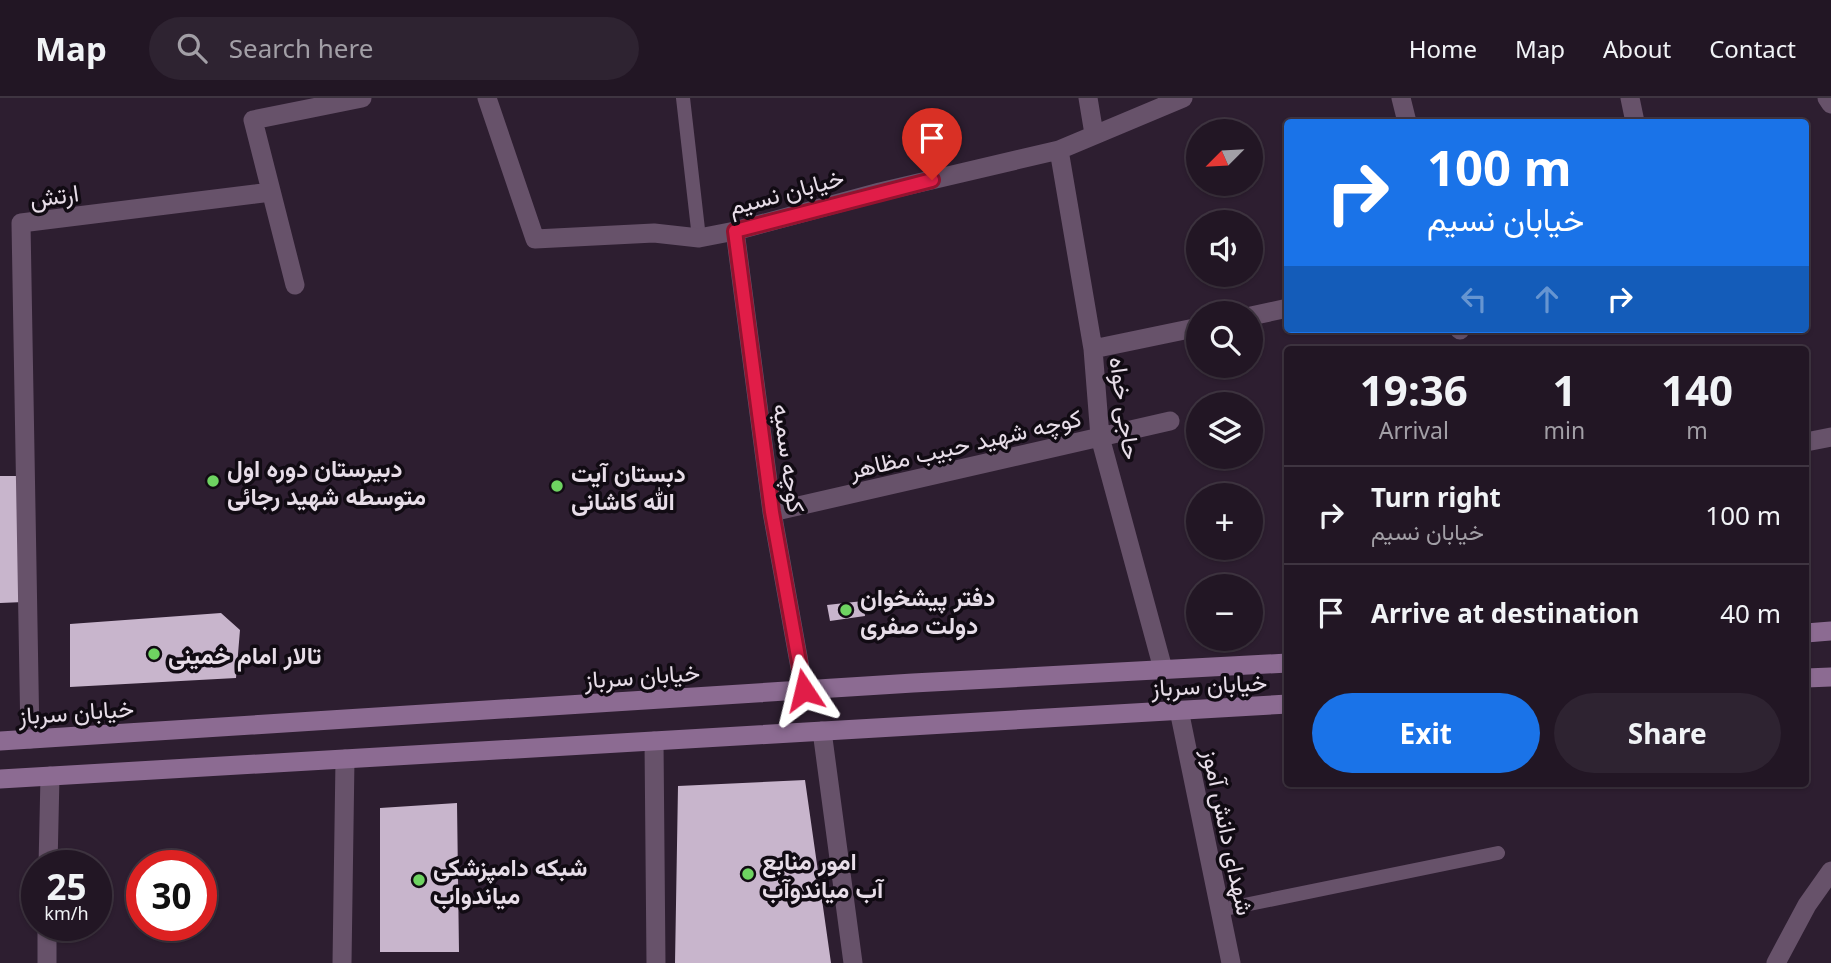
<!DOCTYPE html>
<meta charset="utf-8">
<style>
body{margin:0;font-family:"Noto Sans",Vazirmatn,sans-serif;background:#2e2331;color:#f1f3f6;height:100vh;display:flex;flex-direction:column;font-size:26px;white-space:nowrap}
*{box-sizing:border-box;margin:0}
p{font-size:23px;color:#a29fa6}
.icon{flex:none;width:38px;height:38px;fill:none;stroke:currentColor;stroke-width:2;stroke-linecap:round;stroke-linejoin:round}
.map{position:relative;flex:1;overflow:hidden}
.side{position:absolute;left:1284px;top:248px;width:525px;height:441px;display:flex;flex-direction:column;background:#221624;border-radius:7px;box-shadow:0 2px 5px #0004,0 0 0 2px #3f3541}
.side>*{flex:none}
.top-card{position:absolute;left:1284px;top:21px;width:525px;height:214px;border-radius:7px;box-shadow:0 2px 5px #0004,0 0 0 2px #3f3541;background:#1a73e8;color:#fff;overflow:hidden}
.needle{width:46px;rotate:246deg}
.buttons{position:absolute;left:1186px;top:21px;display:grid;gap:14px}
.buttons a{display:grid;place-items:center;width:77px;height:77px;border-radius:50%;background:#221624;box-shadow:0 2px 5px #0004,0 0 0 2px #3f3541;font-size:35px}
.speed{position:absolute;left:21px;top:752px;display:flex;gap:14px;font-size:35px;font-weight:700;text-align:center}
.speed>*{display:grid;place-content:center;width:91px;height:91px;border-radius:50%;background:#221624;box-shadow:0 2px 5px #0004,0 0 0 2px #3f3541;line-height:1}
.speed small{font-size:18px;font-weight:400}
.speed .limit{border:10px solid #d22;background:#fff;color:#111}
.pin{position:absolute;display:grid;place-items:center;width:60px;height:60px;color:#fff;margin:-72px -30px;border-radius:50% 50% 50% 0;rotate:-45deg;box-shadow:0 0 7px #0007}
.pin .icon{rotate:45deg}
.me{position:absolute;width:77px;margin:-38px;rotate:350deg;stroke-linejoin:round;filter:drop-shadow(0 0 5px #0008)}
.turn{display:flex;align-items:center;gap:24px;height:147px;padding:0 28px;font-size:32px}
.turn .icon{width:91px;height:91px;stroke-width:2.5}
.turn b{display:block;font-size:49px;line-height:60px}
.lanes{display:flex;align-items:center;height:66px;padding:0 28px;background:#0003;justify-content:center;gap:35px;direction:ltr}
.lanes .off{opacity:.35}
.eta{display:flex;justify-content:space-evenly;align-items:center;height:119px;text-align:center}
.eta b{font-size:42px;font-weight:700;line-height:49px}
.cta{display:flex;gap:14px;margin-top:auto;padding:14px 28px}
.cta a{flex:1;height:80px;border-radius:42px;background:#1a73e8;color:#fff;font-size:28px;font-weight:700;line-height:80px;text-align:center}
.cta a+a{background:#2e2331;color:#f1f3f6}
ul{padding:0;list-style:none}
li{display:flex;align-items:center;gap:21px;height:98px;padding:0 28px;border-top:2px solid #3f3541}
li div{flex:1}
li b{display:block;font-size:26px}
li em{font-style:normal}
header{display:flex;align-items:center;gap:42px;box-sizing:border-box;height:98px;padding:0 35px;background:#221624;border-bottom:2px solid #3f3541}
header strong{font-size:33px}
nav{display:flex;gap:38px;margin-inline-start:auto;font-size:24px}
.search{width:490px;height:63px;background:#2e2331;display:flex;align-items:center;gap:18px;box-sizing:border-box;padding:0 24px;border-radius:38px;color:#a29fa6;font-size:26px}
.map>svg:first-child{display:block}
.building{fill:#c8b5cc}
.lines{fill:none;stroke-linecap:round;stroke-linejoin:round}
.service{stroke:#67526a;stroke-width:14}
.minor{stroke:#67526a;stroke-width:19}
.secondary{stroke:#8c6b92;stroke-width:19}
.route-casing{stroke:#92132f;stroke-width:18}
.route{stroke:#e11d48;stroke-width:12}
.poi-dot{fill:#6ed361;stroke:#110b13;stroke-width:2.5}
.labels{text-anchor:middle;dominant-baseline:central;stroke-width:7;stroke-linejoin:round;paint-order:stroke}
.street-label{font-size:24px;fill:#e7dde8;stroke:#110b13}
.poi-label{font-size:24px;font-weight:bold;fill:#e7dde8;stroke:#110b13;text-anchor:start}
</style>
<header>
<strong>Map</strong>
<div class="search"><svg class="icon" aria-label="search" viewBox="0 0 24 24"><circle cx="10" cy="10" r="6"/><path d="M15 15l6 6"/></svg>Search here</div>
<nav><a>Home</a><a>Map</a><a>About</a><a>Contact</a></nav>
</header>
<div class="map">
<svg width="1831" height="865" viewBox="0 0 1831 865">
<rect width="100%" height="100%" fill="#2d1e30"/>
<path class="building" d="M0 378H22L24 504 0 505Z
M863 503 865 518 830 523 827 507Z
M221 515 240 532 236 580 70 589V526Z
M805 682 831 865H675L678 688Z
M457 705 459 854H380V710Z"/>
<g class="lines">
<path class="service" d="M683 0 699 140
M1220 812 1498 755"/>
<path class="minor" d="M487 0 535 141 654 135 699 140 735 133 880 94 1059 52 1183 0
M1088 0 1094 36
M1401 0 1407 24
M1630 0 1635 24
M1827 0 1831 6
M1059 52 1093 251 1100 339 1163 571
M735 133 772 414 804 592
M295 187 253 22 362 0
M1251 218 1288 210
M1459 231 1460 232
M1093 251 1199 229
M1806 344 1831 339
M772 414 1170 323
M1179 612 1231 865
M822 633 853 865
M30 641 21 125 271 94
M654 643 656 865
M48 768 50 678
M47 865V828
M342 865 345 661
M1776 865 1807 807 1831 773"/>
<path class="secondary" d="M1806 535 1831 533
M1806 580 1831 579
M0 643 913 585 1288 565
M0 681 1288 606"/>
</g>
<g class="lines">
<defs>
<path id="route" d="M804 592 772 414 735 133 932 82"/>
</defs>
<use href="#route" class="route-casing"/>
<use href="#route" class="route"/>
</g>
<g class="poi-dot">
<circle cx="213" cy="383" r="7"/>
<circle cx="557" cy="388" r="7"/>
<circle cx="846" cy="512" r="7"/>
<circle cx="154" cy="556" r="7"/>
<circle cx="748" cy="776" r="7"/>
<circle cx="419" cy="782" r="7"/>
</g>
<g class="labels">
<g class="street-label">
<text transform="translate(786 93) rotate(-15)">خیابان نسیم</text>
<text transform="translate(54 97) rotate(-8)">ارتش</text>
<text transform="translate(1126 310) rotate(82)">حاجی خواه</text>
<text transform="translate(965 345) rotate(-13)">کوچه شهید حبیب مظاهر</text>
<text transform="translate(790 360) rotate(82)">کوچه سمیه</text>
<text transform="translate(642 577) rotate(-4)">خیابان سرباز</text>
<text transform="translate(1209 586) rotate(-3)">خیابان سرباز</text>
<text transform="translate(76 613) rotate(-4)">خیابان سرباز</text>
<text transform="translate(1229 734) rotate(78)">شهدای دانش آموز</text>
</g>
<g class="poi-label">
<text x="227" y="369">دبیرستان دوره اول<tspan x="227" dy="28">متوسطه شهید رجائی</tspan></text>
<text x="571" y="374">دبستان آیت<tspan x="571" dy="28">الله کاشانی</tspan></text>
<text x="860" y="498">دفتر پیشخوان<tspan x="860" dy="28">دولت صفری</tspan></text>
<text x="168" y="556">تالار امام خمینی</text>
<text x="762" y="762">امور منابع<tspan x="762" dy="28">آب میاندوآب</tspan></text>
<text x="433" y="768">شبکه دامپزشکی<tspan x="433" dy="28">میاندواب</tspan></text>
</g>
</g>
</svg>
<div class="buttons">
<a><svg class="needle" viewBox="-14 -14 28 28"><path d="M0-13l5 13h-10z" fill="#e53935"/><path d="M0 13l5-13h-10z" fill="#a29fa6"/></svg></a>
<a><svg class="icon" aria-label="sound" viewBox="0 0 24 24"><path d="M4 9h4l5-4v14l-5-4H4zM17 9q2 3 0 6"/></svg></a>
<a><svg class="icon" aria-label="search" viewBox="0 0 24 24"><circle cx="10" cy="10" r="6"/><path d="M15 15l6 6"/></svg></a>
<a><svg class="icon" aria-label="layers" viewBox="0 0 24 24"><path d="M12 4l9 5-9 5-9-5zM3 14l9 5 9-5"/></svg></a>
<a>+</a>
<a>−</a>
</div>
<div class="speed"><div>25<small>km/h</small></div><div class="limit">30</div></div>
<div class="pin" style="left:932px;top:82px;background:#d93025"><svg class="icon" aria-label="arrive" viewBox="0 0 24 24"><path d="M6 21V4h12l-3 4 3 4H6"/></svg></div>
<svg class="me" style="left:804px;top:592px" viewBox="-20 -20 40 40"><path d="M0-17L14 15 0 8-14 15z" fill="#e11d48" stroke="#fff" stroke-width="4"/></svg>
<div class="top-card">
<div class="turn"><svg class="icon" aria-label="right" viewBox="0 0 24 24"><path d="M7 20v-9h11M14 6l5 5-5 5"/></svg><div><b>100 m</b>خیابان نسیم</div></div>
<div class="lanes"><svg class="icon off" aria-label="left" viewBox="0 0 24 24"><path d="M17 20v-9H6M10 6l-5 5 5 5"/></svg><svg class="icon off" aria-label="ahead" viewBox="0 0 24 24"><path d="M12 20V5M6 11l6-6 6 6"/></svg><svg class="icon" aria-label="right" viewBox="0 0 24 24"><path d="M7 20v-9h11M14 6l5 5-5 5"/></svg></div>
</div>
<section class="side">
<div class="eta">
<div><b>19:36</b><p>Arrival</p></div>
<div><b>1</b><p>min</p></div>
<div><b>140</b><p>m</p></div>
</div>
<ul>
<li><svg class="icon" aria-label="right" viewBox="0 0 24 24"><path d="M7 20v-9h11M14 6l5 5-5 5"/></svg><div><b>Turn right</b><p>خیابان نسیم</p></div><em>100 m</em></li>
<li><svg class="icon" aria-label="arrive" viewBox="0 0 24 24"><path d="M6 21V4h12l-3 4 3 4H6"/></svg><div><b>Arrive at destination</b></div><em>40 m</em></li>
</ul>
<div class="cta"><a>Exit</a><a>Share</a></div>
</section>
</div>
